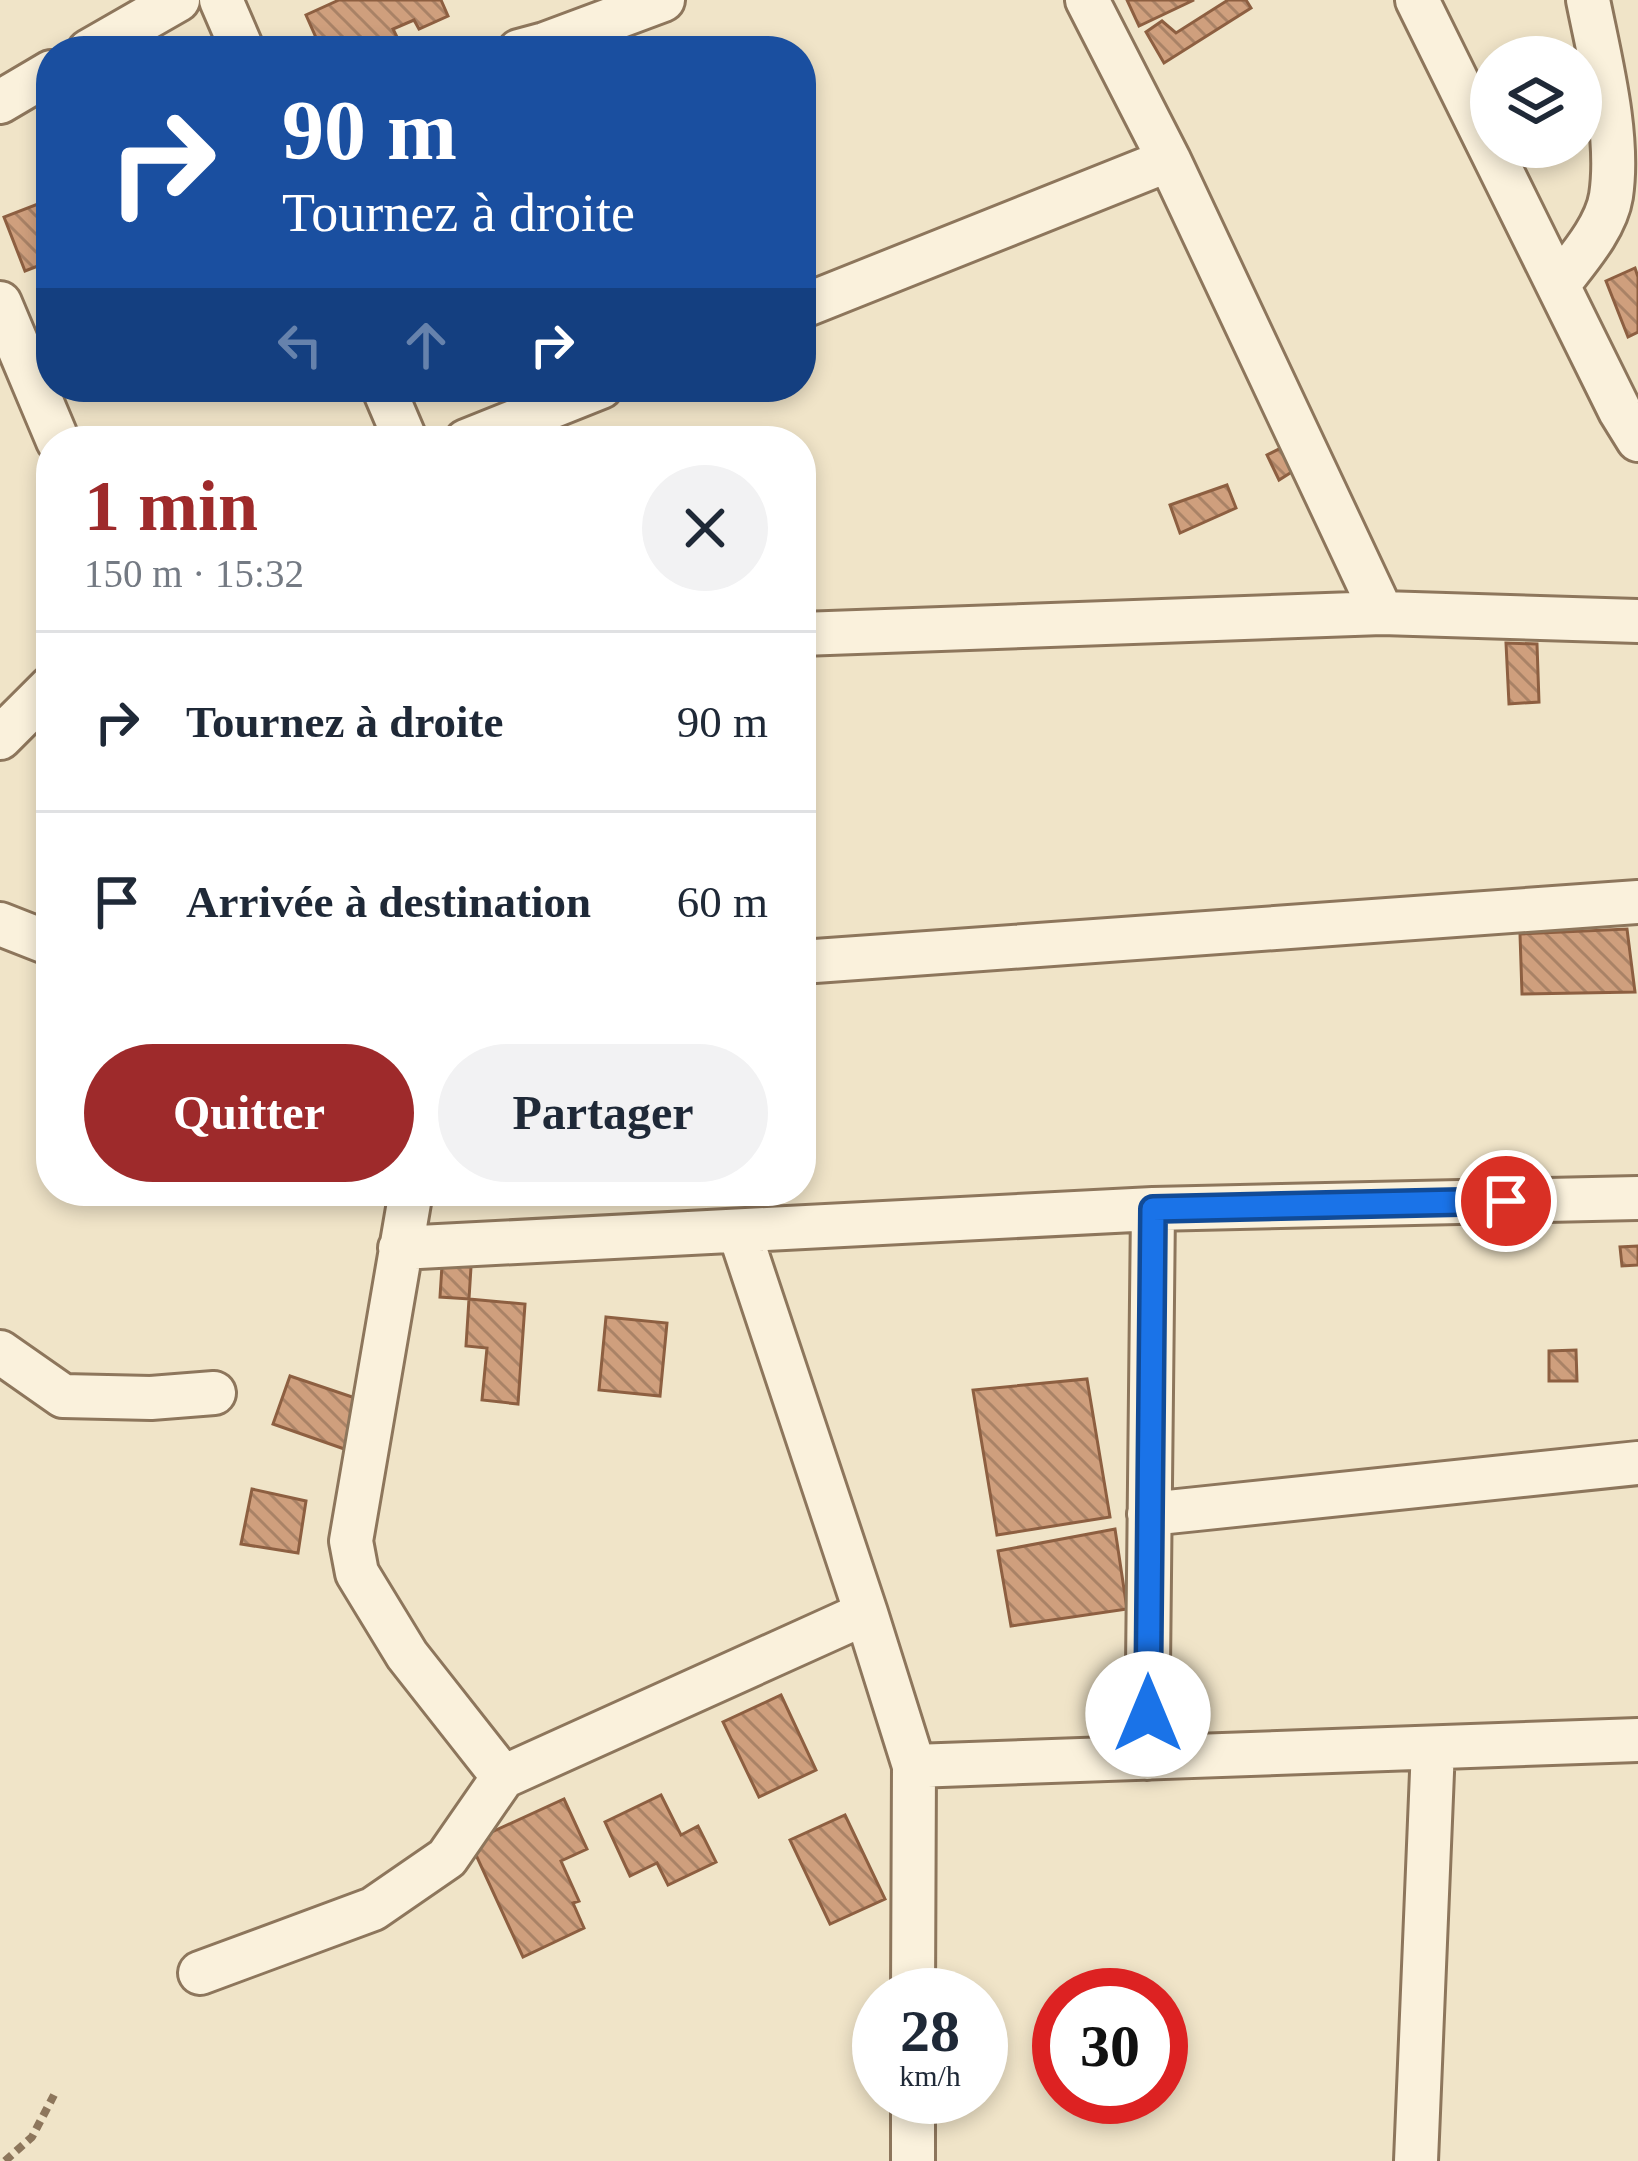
<!DOCTYPE html>
<html lang="fr">
<meta charset="utf-8">
<style>
body{margin:0;font-family:Georgia,serif;background:#f2f2f3;color:#1f2937;height:100vh;display:flex;flex-direction:column;font-size:45px;white-space:nowrap}
*{box-sizing:border-box;margin:0}
p{font-size:39px;color:#747a83}
.icon{flex:none;width:66px;height:66px;fill:none;stroke:currentColor;stroke-width:2;stroke-linecap:round;stroke-linejoin:round}
.map{position:relative;flex:1;overflow:hidden}
.details{position:absolute;left:36px;top:426px;width:780px;height:780px;display:flex;flex-direction:column;background:#fff;border-radius:48px;box-shadow:0 6px 18px #0003}
.details>*{flex:none}
.guide{position:absolute;left:36px;top:36px;width:780px;height:366px;border-radius:48px;box-shadow:0 6px 18px #0003;background:#1a4fa0;color:#fff;overflow:hidden}
.tools{position:absolute;left:1470px;top:36px;display:grid;gap:24px}
.tools a{display:grid;place-items:center;width:132px;height:132px;border-radius:50%;background:#fff;box-shadow:0 6px 18px #0003;font-size:60px}
.speed{position:absolute;left:852px;top:1968px;display:flex;gap:24px;font-size:60px;font-weight:700;text-align:center}
.speed>*{display:grid;place-content:center;width:156px;height:156px;border-radius:50%;background:#fff;box-shadow:0 6px 18px #0003;line-height:1}
.speed small{font-size:30px;font-weight:400}
.speed .limit{border:18px solid #d22;background:#fff;color:#111}
.pin{position:absolute;display:grid;place-items:center;width:102px;height:102px;color:#fff;margin:-51px;border:6px solid #fff;border-radius:50%;box-shadow:0 3px 12px #0007}
.me{position:absolute;width:132px;margin:-66px;rotate:0deg;stroke-linejoin:round;filter:drop-shadow(0 0 9px #0008)}
.turn{display:flex;align-items:center;gap:42px;height:252px;padding:0 48px;font-size:54px}
.turn .icon{width:156px;height:156px;stroke-width:2.5}
.turn b{display:block;font-size:84px;line-height:102px}
.lanes{display:flex;align-items:center;height:114px;padding:0 48px;background:#0003;justify-content:center;gap:60px;direction:ltr}
.lanes .off{opacity:.35}
.round{display:grid;place-items:center;flex:none;width:126px;height:126px;border-radius:63px;background:#f2f2f3}
.headline{display:flex;align-items:center;justify-content:space-between;height:204px;padding:0 48px}
h1{font-size:72px;font-weight:800;line-height:90px;color:#9e2a2b}
.action{display:flex;gap:24px;margin-top:auto;padding:24px 48px}
.action a{flex:1;height:138px;border-radius:72px;background:#9e2a2b;color:#fff;font-size:48px;font-weight:800;line-height:138px;text-align:center}
.action a+a{background:#f2f2f3;color:#1f2937}
ul{padding:0;list-style:none}
li{display:flex;align-items:center;gap:36px;height:180px;padding:0 48px;border-top:3px solid #e0e1e3}
li div{flex:1}
li b{display:block;font-size:45px}
li em{font-style:normal}
.map>svg:first-child{display:block}
.building{fill:url(#building-back-hatch);stroke:#8d5f41;stroke-width:3}
.lines{fill:none;stroke-linecap:round;stroke-linejoin:round}
.minor-casing{stroke:#8d765c;stroke-width:48}
.path{stroke:#8d765c;stroke-width:8;stroke-dasharray:9 6;stroke-linecap:butt}
.minor{stroke:#faf1dc;stroke-width:42}
.route-casing{stroke:#114b97;stroke-width:30}
.route{stroke:#1a73e8;stroke-width:21}
</style>
<div class="map">
<svg width="1638" height="2161" viewBox="0 0 1638 2161">
<defs>
<pattern id="building-back-hatch" width="6" height="6" patternUnits="userSpaceOnUse" patternTransform="scale(3)"><rect width="6" height="6" fill="#cf9f7d"/><path d="M-1 5l2 2M0 0l6 6M5-1l2 2" fill="none" stroke="#a98266"/></pattern>
</defs>
<rect width="100%" height="100%" fill="#f0e4c8"/>
<path class="building" d="M339 0H441L448 16 419 29 414 20 393 29 398 39 372 51H322L306 15Z
M1127 0H1194L1139 26Z
M1228 0H1246L1251 8 1164 63 1146 32 1162 21 1176 33Z
M51 199V261L25 271 4 217Z
M1635 268 1638 277V332L1628 337 1606 281Z
M1285 446 1298 468 1279 480 1267 455Z
M1227 485 1236 508 1180 533 1170 505Z
M1506 643 1537 644 1539 702 1509 704Z
M1627 929 1635 992 1522 994 1520 934Z
M1638 1246V1265L1622 1266 1620 1247Z
M442 1265 471 1267 469 1299 440 1297Z
M469 1299 525 1304 518 1404 482 1400 487 1348 466 1346Z
M606 1317 667 1323 660 1396 599 1390Z
M1576 1350 1577 1381H1549V1351Z
M290 1376 367 1402 350 1451 273 1424Z
M1087 1379 1110 1517 997 1535 973 1390Z
M252 1489 306 1501 298 1553 241 1544Z
M1115 1529 1127 1609 1011 1626 998 1551Z
M781 1695 816 1770 759 1797 723 1722Z
M661 1795 681 1835 698 1826 716 1862 668 1885 657 1863 630 1876 605 1822Z
M564 1799 587 1849 561 1861 579 1901 573 1903 584 1928 523 1957 470 1842Z
M845 1815 885 1899 830 1924 790 1840Z"/>
<g class="lines">
<defs>
<path id="minor" d="M221 0 243 51
M1087 0 1169 160 1382 613
M1417 0 1620 411 1638 440
M89 51 178 0
M519 51 545 44 663 0
M0 102 51 72
M1558 285C1577 260 1606 228 1611 196 1620 136 1600 60 1588 0
M0 303 58 441
M801 307 1169 160
M383 387 406 441
M466 441 601 387
M801 634 1382 613 1638 621
M0 738 51 687
M0 924 51 944
M801 962 1638 902
M411 1191 351 1541 357 1573 407 1655 503 1777
M739 1231 866 1613 914 1766 913 1995
M400 1248 1153 1209 1638 1198
M0 1352 63 1396 151 1398 214 1393
M1149 1514 1638 1463
M1147 1758 1153 1209
M914 1766 1638 1740
M200 1973 373 1909 447 1858 503 1777 866 1613
M913 2161V2097
M1416 2161 1433 1748"/>
</defs>
<use href="#minor" class="minor-casing"/>
<path class="path" d="M5 2161 32 2137 54 2095"/>
<use href="#minor" class="minor"/>
</g>
<g class="lines">
<defs>
<path id="route" d="M1148 1714 1153 1209 1506 1201"/>
</defs>
<use href="#route" class="route-casing"/>
<use href="#route" class="route"/>
</g>
</svg>
<div class="tools">
<a><svg class="icon" aria-label="layers" viewBox="0 0 24 24"><path d="M12 4l9 5-9 5-9-5zM3 14l9 5 9-5"/></svg></a>
</div>
<div class="speed"><div>28<small>km/h</small></div><div class="limit">30</div></div>
<div class="pin" style="left:1506px;top:1201px;background:#d93025"><svg class="icon" aria-label="arrive" viewBox="0 0 24 24"><path d="M6 21V4h12l-3 4 3 4H6"/></svg></div>
<svg class="me" style="left:1148px;top:1714px" viewBox="-20 -20 40 40"><circle r="19" fill="#fff"/><path d="M0-13L10 11 0 6-10 11z" fill="#1a73e8"/></svg>
<div class="guide">
<div class="turn"><svg class="icon" aria-label="right" viewBox="0 0 24 24"><path d="M7 20v-9h11M14 6l5 5-5 5"/></svg><div><b>90 m</b>Tournez à droite</div></div>
<div class="lanes"><svg class="icon off" aria-label="left" viewBox="0 0 24 24"><path d="M17 20v-9H6M10 6l-5 5 5 5"/></svg><svg class="icon off" aria-label="ahead" viewBox="0 0 24 24"><path d="M12 20V5M6 11l6-6 6 6"/></svg><svg class="icon" aria-label="right" viewBox="0 0 24 24"><path d="M7 20v-9h11M14 6l5 5-5 5"/></svg></div>
</div>
<section class="details">
<div class="headline"><div><h1>1 min</h1><p>150 m · 15:32</p></div><a class="round"><svg class="icon" aria-label="close" viewBox="0 0 24 24"><path d="M6 6l12 12M18 6L6 18"/></svg></a></div>
<ul>
<li><svg class="icon" aria-label="right" viewBox="0 0 24 24"><path d="M7 20v-9h11M14 6l5 5-5 5"/></svg><div><b>Tournez à droite</b></div><em>90 m</em></li>
<li><svg class="icon" aria-label="arrive" viewBox="0 0 24 24"><path d="M6 21V4h12l-3 4 3 4H6"/></svg><div><b>Arrivée à destination</b></div><em>60 m</em></li>
</ul>
<div class="action"><a>Quitter</a><a>Partager</a></div>
</section>
</div>
